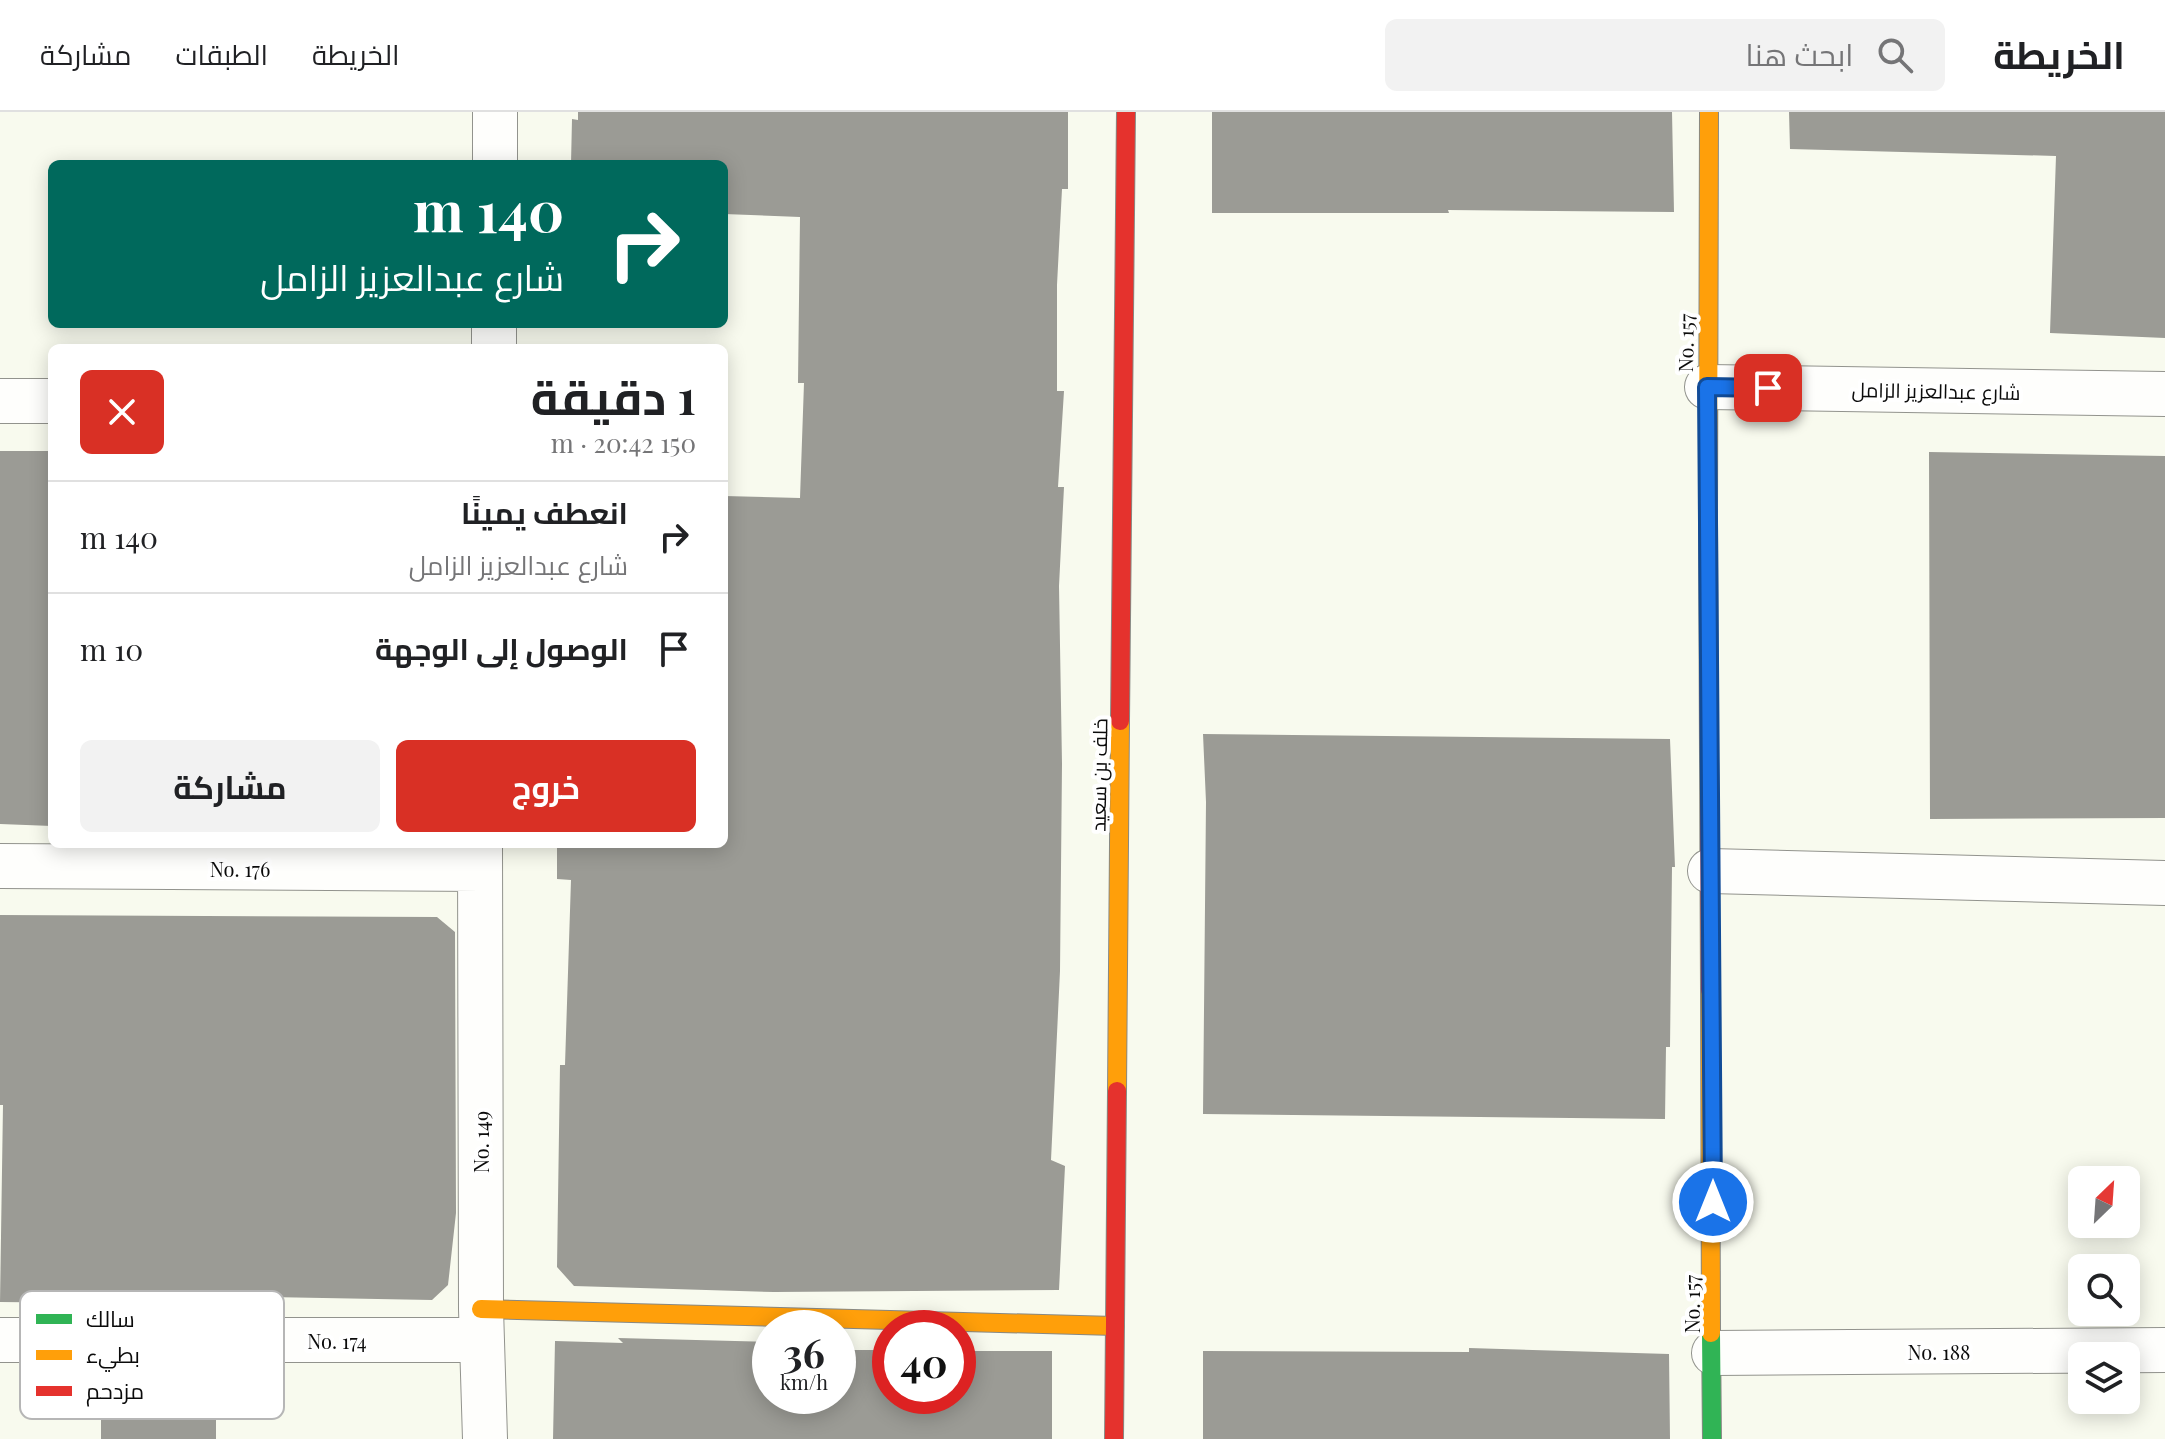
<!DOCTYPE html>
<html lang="ar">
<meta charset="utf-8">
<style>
body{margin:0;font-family:"Playfair Display",Cairo,serif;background:#f2f2f2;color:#202124;direction:rtl;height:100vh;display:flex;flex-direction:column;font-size:30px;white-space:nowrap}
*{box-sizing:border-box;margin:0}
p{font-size:26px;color:#757577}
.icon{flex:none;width:44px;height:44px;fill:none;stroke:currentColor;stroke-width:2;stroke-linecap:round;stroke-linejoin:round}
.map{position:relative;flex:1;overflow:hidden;direction:ltr}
.sheet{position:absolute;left:48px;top:232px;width:680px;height:504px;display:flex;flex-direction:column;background:#fff;border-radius:12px;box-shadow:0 4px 20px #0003;direction:rtl}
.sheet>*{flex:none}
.hud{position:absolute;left:48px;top:48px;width:680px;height:168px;border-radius:12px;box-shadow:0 4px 20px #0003;direction:rtl;background:#00695c;color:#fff;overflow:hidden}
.needle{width:52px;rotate:25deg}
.controls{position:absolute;left:2068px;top:1054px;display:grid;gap:16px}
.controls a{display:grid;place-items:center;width:72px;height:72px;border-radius:12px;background:#fff;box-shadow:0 4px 20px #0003;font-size:40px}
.speed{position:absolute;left:752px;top:1198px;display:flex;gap:16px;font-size:40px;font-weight:700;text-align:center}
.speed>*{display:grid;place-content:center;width:104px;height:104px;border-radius:50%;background:#fff;box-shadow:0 4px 20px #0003;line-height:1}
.speed small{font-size:20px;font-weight:400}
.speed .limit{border:12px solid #d22;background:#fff;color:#111}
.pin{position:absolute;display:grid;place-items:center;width:68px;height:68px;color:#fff;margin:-34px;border-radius:16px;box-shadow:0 4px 12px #0006}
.me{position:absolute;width:88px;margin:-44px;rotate:0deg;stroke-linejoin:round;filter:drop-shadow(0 0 6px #0008)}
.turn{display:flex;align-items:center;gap:28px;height:168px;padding:0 32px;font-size:36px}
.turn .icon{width:104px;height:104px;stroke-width:2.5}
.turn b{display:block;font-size:56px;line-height:68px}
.round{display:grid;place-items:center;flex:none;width:84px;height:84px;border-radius:12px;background:#f2f2f2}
.summary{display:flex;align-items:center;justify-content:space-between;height:136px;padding:0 32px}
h1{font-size:48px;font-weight:700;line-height:60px}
.cta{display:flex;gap:16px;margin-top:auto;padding:16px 32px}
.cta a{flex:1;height:92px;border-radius:12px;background:#d93025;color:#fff;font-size:32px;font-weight:700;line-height:92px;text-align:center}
.cta a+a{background:#f2f2f2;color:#202124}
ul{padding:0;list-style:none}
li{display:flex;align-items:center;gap:24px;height:112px;padding:0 32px;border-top:2px solid #e0e0e0}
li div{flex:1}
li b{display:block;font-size:30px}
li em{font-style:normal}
header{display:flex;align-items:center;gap:48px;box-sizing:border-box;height:112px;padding:0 40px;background:#fff;border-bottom:2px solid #e0e0e0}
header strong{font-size:38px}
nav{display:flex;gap:44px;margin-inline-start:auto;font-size:28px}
.search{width:560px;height:72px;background:#f2f2f2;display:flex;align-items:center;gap:20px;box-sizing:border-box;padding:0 28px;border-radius:12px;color:#757577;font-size:30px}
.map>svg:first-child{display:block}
.building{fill:#9b9b95}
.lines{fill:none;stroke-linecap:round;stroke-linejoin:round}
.street-casing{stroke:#92938d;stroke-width:46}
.fast-casing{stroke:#888984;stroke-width:20}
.slow-casing{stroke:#888984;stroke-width:20}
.jam-casing{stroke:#888984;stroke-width:20}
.street{stroke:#fefefc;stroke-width:44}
.fast{stroke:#30b455;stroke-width:18}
.slow{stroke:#ff9f0a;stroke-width:18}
.jam{stroke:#e5322d;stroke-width:18}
.route-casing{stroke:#114b97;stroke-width:20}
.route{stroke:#1a73e8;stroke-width:14}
.labels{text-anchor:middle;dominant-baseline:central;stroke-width:8;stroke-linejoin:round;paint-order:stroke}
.street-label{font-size:20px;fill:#0b0b0b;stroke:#fff}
.key{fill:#fff;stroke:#b6b6b6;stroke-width:2}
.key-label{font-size:22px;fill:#0b0b0b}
</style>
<header>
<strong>الخريطة</strong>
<div class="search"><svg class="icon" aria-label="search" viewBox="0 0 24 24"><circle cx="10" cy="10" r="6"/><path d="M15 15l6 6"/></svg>ابحث هنا</div>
<nav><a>الخريطة</a><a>الطبقات</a><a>مشاركة</a></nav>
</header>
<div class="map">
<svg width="2165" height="1327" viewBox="0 0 2165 1327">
<rect width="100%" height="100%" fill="#f8faee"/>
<path class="building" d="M578 0H1068V77H1062L1057 173V279H1064L1058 375H1064L1059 474 1062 652 1060 859 1051 1048 1065 1054 1059 1178 774 1180 574 1174 557 1155 560 953H565L571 768 557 767V732H724V384L800 386 804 271H798L800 105 724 102V52H571L572 7 578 8Z
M1212 0H1672L1674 100 1448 98 1449 101H1212Z
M1789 0H2165V226L2050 221 2056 44 1790 37Z
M0 339H52V714L0 712Z
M1929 340 2165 344V706L1930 707Z
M1203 622 1670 627 1675 755H1672L1670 935H1666L1665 1007 1203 1002 1206 690Z
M0 803 437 805 455 820 456 1101 448 1173 432 1188 269 1185 96 1191 0 1190 3 993H0Z
M618 1226 770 1230V1284H838V1238H890V1284H958V1239H1052V1327H553L555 1229 623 1231Z
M1469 1236 1669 1242 1670 1327H1203V1239L1469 1240Z
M101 1272H216V1327H101Z"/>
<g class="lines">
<defs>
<path id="street" d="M495 52V0
M494 236V212
M1707 275 2165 282
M0 289H52
M480 732 481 1197 485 1327
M0 754 480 757
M1710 759 2165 771
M0 1228H482
M1714 1241 2165 1238"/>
<path id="fast" d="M1711 1221 1712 1327"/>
<path id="slow" d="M1708 406 1709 0
M1710 878 1711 1221
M1117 979 1120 609
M481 1197 1115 1214"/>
<path id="jam" d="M1708 406 1710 878
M1120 609 1126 0
M1114 1327 1117 979"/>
</defs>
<use href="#street" class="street-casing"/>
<use href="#fast" class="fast-casing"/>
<use href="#slow" class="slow-casing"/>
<use href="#jam" class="jam-casing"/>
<use href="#street" class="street"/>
<use href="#fast" class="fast"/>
<use href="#slow" class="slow"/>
<use href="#jam" class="jam"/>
</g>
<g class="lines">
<defs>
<path id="route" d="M1713 1090 1707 275 1768 276"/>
</defs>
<use href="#route" class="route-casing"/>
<use href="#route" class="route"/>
</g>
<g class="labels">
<g class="street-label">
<text transform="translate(1685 231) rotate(-89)">No. 157</text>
<text transform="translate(1936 278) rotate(1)">شارع عبدالعزيز الزامل</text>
<text transform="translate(1098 663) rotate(-89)">خلف بن سعيد</text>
<text x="240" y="756">No. 176</text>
<text transform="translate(480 1030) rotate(-90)">No. 149</text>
<text transform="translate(1691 1192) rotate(-90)">No. 157</text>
<text x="337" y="1228">No. 174</text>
<text x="1939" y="1239">No. 188</text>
</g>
</g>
<rect x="20" y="1179" width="264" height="128" rx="12" class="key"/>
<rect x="36" y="1202" width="36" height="10" fill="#30b455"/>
<rect x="36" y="1238" width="36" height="10" fill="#ff9f0a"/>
<rect x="36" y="1274" width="36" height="10" fill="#e5322d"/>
<g class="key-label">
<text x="86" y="1215">سالك</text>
<text x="86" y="1251">بطيء</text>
<text x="86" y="1287">مزدحم</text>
</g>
</svg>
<div class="controls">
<a><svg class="needle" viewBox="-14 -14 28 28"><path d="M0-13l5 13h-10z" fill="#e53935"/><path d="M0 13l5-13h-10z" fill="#757577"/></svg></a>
<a><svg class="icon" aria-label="search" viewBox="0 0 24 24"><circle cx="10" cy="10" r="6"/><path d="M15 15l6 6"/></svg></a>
<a><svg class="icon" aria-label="layers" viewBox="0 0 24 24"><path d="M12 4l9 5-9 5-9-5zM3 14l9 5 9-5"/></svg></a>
</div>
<div class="speed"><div>36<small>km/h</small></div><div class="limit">40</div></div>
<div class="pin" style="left:1768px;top:276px;background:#d93025"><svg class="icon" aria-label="arrive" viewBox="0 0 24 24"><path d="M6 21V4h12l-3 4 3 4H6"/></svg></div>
<svg class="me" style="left:1713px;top:1090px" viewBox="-20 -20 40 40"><circle r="17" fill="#1a73e8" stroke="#fff" stroke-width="3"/><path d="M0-11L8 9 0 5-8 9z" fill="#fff"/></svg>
<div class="hud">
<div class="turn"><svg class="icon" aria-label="right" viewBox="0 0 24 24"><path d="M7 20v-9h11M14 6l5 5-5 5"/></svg><div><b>140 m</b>شارع عبدالعزيز الزامل</div></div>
</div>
<section class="sheet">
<div class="summary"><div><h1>1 دقيقة</h1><p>150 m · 20:42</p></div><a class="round" style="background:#d93025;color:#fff"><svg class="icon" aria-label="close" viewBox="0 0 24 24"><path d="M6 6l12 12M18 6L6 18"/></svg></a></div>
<ul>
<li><svg class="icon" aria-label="right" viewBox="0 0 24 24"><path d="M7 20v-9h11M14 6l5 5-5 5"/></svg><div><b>انعطف يمينًا</b><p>شارع عبدالعزيز الزامل</p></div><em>140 m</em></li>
<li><svg class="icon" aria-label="arrive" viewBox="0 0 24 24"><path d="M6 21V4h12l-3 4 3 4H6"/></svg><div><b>الوصول إلى الوجهة</b></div><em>10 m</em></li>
</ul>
<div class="cta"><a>خروج</a><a>مشاركة</a></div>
</section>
</div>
